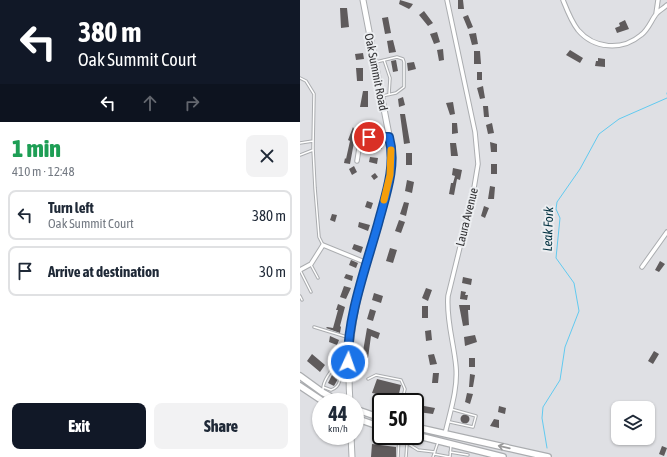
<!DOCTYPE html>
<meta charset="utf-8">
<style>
body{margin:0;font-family:"Asap Condensed",sans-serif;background:#f2f2f3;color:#1f2937;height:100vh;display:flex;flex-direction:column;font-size:15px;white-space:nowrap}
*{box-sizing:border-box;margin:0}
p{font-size:13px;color:#747a83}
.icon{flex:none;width:22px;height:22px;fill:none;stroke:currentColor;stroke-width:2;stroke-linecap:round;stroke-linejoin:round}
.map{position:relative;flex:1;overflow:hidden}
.details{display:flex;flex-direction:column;background:#fff;width:300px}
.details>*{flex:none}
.hud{background:#111827;color:#fff;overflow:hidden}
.buttons{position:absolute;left:311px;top:401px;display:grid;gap:8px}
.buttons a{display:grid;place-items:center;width:44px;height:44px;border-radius:8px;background:#fff;box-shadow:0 1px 3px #0004;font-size:20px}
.speed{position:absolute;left:12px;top:393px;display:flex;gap:8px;font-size:20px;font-weight:700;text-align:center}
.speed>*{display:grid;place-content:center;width:52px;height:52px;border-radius:50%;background:#fff;box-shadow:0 1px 3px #0004;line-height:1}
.speed small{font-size:10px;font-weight:400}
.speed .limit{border:2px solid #111;border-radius:6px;background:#fff;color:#111}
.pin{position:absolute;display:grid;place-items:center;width:34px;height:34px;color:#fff;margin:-17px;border:2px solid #fff;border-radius:50%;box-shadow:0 1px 4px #0007}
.me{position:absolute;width:44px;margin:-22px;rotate:3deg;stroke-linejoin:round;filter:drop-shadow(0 0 3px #0008)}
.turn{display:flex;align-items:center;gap:14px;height:84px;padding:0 12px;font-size:18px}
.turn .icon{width:52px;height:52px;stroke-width:2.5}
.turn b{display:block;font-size:28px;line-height:34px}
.lanes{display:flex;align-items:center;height:38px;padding:0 12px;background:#0003;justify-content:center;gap:20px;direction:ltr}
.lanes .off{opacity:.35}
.round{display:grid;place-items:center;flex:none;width:42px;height:42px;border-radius:8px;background:#f2f2f3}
.headline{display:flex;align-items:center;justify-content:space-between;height:68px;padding:0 12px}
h1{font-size:24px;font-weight:800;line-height:30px;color:#1e9e55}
.button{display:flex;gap:8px;margin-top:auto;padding:8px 12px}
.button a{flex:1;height:46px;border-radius:8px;background:#111827;color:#fff;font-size:16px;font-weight:800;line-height:46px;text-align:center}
.button a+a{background:#f2f2f3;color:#1f2937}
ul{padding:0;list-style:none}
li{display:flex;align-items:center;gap:12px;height:50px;margin:0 8px 6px;padding:0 4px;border:2px solid #e0e1e3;border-radius:8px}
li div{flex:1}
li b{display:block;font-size:15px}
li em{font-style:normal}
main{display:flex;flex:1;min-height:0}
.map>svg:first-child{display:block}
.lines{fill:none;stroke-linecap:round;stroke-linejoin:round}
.stream{stroke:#61caf0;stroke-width:1}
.building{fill:#5f5b5c}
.service-casing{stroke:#abadb0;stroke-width:3.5}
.minor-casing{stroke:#abadb0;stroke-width:5.5}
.secondary-casing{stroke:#abadb0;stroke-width:7}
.primary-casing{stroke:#abadb0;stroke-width:8}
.service{stroke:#fff;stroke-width:1.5}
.minor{stroke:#fff;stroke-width:3.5}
.secondary{stroke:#fff;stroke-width:5}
.primary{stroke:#fff;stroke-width:5.5}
.oneway{stroke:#989899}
.route-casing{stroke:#114b97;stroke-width:10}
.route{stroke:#1a73e8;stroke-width:7}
.slow{stroke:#f59e0b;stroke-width:7}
.labels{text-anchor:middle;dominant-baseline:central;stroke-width:4;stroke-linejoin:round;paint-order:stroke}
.street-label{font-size:12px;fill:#313133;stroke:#eceef1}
.water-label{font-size:13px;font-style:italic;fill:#00303f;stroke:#eceef1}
</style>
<main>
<section class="details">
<div class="hud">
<div class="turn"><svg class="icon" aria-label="left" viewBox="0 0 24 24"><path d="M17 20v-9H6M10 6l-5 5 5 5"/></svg><div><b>380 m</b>Oak Summit Court</div></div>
<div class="lanes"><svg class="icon" aria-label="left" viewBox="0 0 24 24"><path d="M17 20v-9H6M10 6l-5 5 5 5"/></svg><svg class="icon off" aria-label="ahead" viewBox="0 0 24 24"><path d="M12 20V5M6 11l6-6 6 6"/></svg><svg class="icon off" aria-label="right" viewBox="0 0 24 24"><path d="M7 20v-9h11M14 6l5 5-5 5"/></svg></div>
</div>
<div class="headline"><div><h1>1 min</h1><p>410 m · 12:48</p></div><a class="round"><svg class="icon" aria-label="close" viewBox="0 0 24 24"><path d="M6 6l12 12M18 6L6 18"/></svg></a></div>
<ul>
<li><svg class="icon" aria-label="left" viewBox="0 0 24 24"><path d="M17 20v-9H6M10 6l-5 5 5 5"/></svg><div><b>Turn left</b><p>Oak Summit Court</p></div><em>380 m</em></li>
<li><svg class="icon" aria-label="arrive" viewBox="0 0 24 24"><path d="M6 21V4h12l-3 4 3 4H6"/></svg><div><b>Arrive at destination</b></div><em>30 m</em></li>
</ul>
<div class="button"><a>Exit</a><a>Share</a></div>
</section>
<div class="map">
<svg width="367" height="457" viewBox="0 0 367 457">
<rect width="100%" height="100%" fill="#dfe0e4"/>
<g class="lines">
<path class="stream" d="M367 93V94
M247 448 242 418 243 407 260 380 265 347 279 311 274 283 256 258 260 218 256 209 257 202 280 169 299 134 319 119 367 98"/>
</g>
<path class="building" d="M100 0 113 4 111 7 109 9 99 4Z
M158 0H163L164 9H158Z
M40 8H47L49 27 41 28Z
M124 11 133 23 128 26 119 15Z
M168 15 173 27 168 29 163 17Z
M88 17 91 33 85 34 82 18Z
M325 20 329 29 317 33 315 28 320 26 319 23Z
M137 32 140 42 134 44 130 34Z
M176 33 178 44 172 45 169 34Z
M93 40 96 52 89 53 87 41Z
M143 49 144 60 139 61 137 50Z
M270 50 283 58 280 63 266 55Z
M174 51H180L181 64H174Z
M63 53 64 59 56 60 55 54Z
M298 58 305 59V67L295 66 296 61H298Z
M96 60 98 71 93 72 91 61Z
M114 62 116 69 108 71 107 63Z
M56 68H63V81H57Z
M177 72H182V80H177Z
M183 86 185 98 180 99 177 88Z
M63 91H68V107H60Z
M103 97 105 105 99 107 98 99Z
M153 102 155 114 150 115 146 103Z
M183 106H188L189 117H184Z
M100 114H105L110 143 104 144Z
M152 123H157L158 133 152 134Z
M192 123 194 133 188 134 186 125Z
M60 125 64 131 55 137 50 164 44 163 45 158 46 159 50 141 48 140 53 127 54 129Z
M76 142H81L82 149H76Z
M190 142 197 144V152H191Z
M150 143H156L158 156H151Z
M66 145 71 146 70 153 65 152Z
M106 153H112V165H106Z
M70 157 78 158 77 164 69 162Z
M191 164H197V174H191Z
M54 166 57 172 52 175 49 169Z
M153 168 162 170 160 180 157 179 154 195 149 194 151 183H153L155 176 152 175Z
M75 173 78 177 74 180 71 176Z
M107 180 114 182 112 193 105 191Z
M190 186 195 187 194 199H188Z
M67 201 73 203 71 209 65 207Z
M104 202 109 203 106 216 100 214Z
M184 206 189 208 185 218 181 216Z
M32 214 37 215 35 222 30 220Z
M99 220 105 222 101 233 95 231Z
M59 222 70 225 68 231 58 227Z
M54 244 63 247 61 253 52 249Z
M90 248 97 250 93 263 86 261Z
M51 260 58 263 56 268 49 265Z
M360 261 365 264 359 272 355 270Z
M46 274 53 276 52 281 44 278Z
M163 277 172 279 171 285 162 283Z
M44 286 51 288 46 299 40 297Z
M126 288 132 290 128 301 122 298Z
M161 291 166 292 165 295H168L167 300 160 299Z
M74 293 83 296 81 303 72 300Z
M38 304 45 307 40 326 41 327 40 333 26 328 27 327 33 328 38 310H36Z
M159 305H170V310H168L169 325 163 326Z
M122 306H128V318H122Z
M70 309 76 311 73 321 67 319Z
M67 328 80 333 78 339 71 336 68 358 62 357Z
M131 330 132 340 126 341 125 331Z
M175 335 177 342 165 346 164 337Z
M30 336 39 340 37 345 29 342Z
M354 351 359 354 353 364 348 361Z
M12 354 25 365 20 372 7 361Z
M134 354 137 364 130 365 128 355Z
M169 358H175V367H169Z
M133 373H139L138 383H132Z
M170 374 175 375 173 387H169Z
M32 375 38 379 34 386 28 383Z
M77 379 101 385 98 398 72 393Z
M167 393 173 394 170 404 165 402Z
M124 406 135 408 133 414 118 412 119 407 124 408Z
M199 406 206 408 205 414 198 412Z
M160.5 419a4.5 4.5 0 1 1 9 0a4.5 4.5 0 1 1-9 0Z
M194 419 199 420V428L190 426Z
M72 444 96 447V457H71Z
M362 446 367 448 364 456 359 454Z"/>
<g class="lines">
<defs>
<path id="service" d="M84 60 90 78 89 94
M76 62 97 57 103 59 104 62V87L96 93 82 96
M0 78 6 81 14 94 13 148 15 188 19 237 23 245
M0 143 13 141
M0 155 13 150
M11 265 18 278
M0 270 11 292
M0 296 2 300
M14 327 50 338
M68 379 76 375 101 380 105 389 102 402
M23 387 31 390C43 386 40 374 39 364
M23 391C22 382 31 369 39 364 41 363 45 363 48 362
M150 422 173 427 176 416 151 409
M108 436 107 443 118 450 135 452
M150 452 168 455
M134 454 150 457
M98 457 99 436
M106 457 107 443
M133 457 138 442
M150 457 151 445"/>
<path id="minor" d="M263 0C267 10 271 21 278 30 294 49 322 51 341 35 349 29 351 20 357 13 360 10 364 8 367 5
M356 14 358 0
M57 161 60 142 64 138 89 137
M342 267 367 232
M0 270 11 264 23 245 67 263
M145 434C150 412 158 389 156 367 154 343 146 320 148 296L173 194 178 164 175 132 147 0"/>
<path id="secondary" d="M50 402C47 360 51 325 61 285 73 239 96 187 90 140L63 0
M51 436 52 457"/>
<path id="primary" d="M0 376 22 392 40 402
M0 386 24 402
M55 409 81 418
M55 418 81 427
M115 427 248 457
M115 435 203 457"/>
</defs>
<use href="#service" class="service-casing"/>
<use href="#minor" class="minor-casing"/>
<use href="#secondary" class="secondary-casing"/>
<use href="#primary" class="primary-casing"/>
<use href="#service" class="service"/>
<use href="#minor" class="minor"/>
<use href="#secondary" class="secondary"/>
<use href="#primary" class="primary"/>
</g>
<defs><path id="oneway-shaft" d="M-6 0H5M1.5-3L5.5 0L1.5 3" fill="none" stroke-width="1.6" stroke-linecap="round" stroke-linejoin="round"/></defs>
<use class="oneway" href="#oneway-shaft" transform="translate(204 447) rotate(-167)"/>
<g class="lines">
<defs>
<path id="route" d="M48 362C47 318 66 267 78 224 85 197 97 166 89 137H69"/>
</defs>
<use href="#route" class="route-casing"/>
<use href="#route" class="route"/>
<path class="slow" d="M84 200 90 175 91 150"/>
</g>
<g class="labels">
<g class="street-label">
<text transform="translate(76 72) rotate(79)">Oak Summit Road</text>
<text transform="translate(167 217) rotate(-76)">Laura Avenue</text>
</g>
<g class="water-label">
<text transform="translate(248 229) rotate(-88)">Leak Fork</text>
</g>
</g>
</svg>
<div class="buttons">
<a><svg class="icon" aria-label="layers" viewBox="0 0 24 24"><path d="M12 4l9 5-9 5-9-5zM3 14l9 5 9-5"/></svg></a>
</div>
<div class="speed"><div>44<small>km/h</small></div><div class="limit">50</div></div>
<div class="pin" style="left:69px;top:137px;background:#d93025"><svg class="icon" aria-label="arrive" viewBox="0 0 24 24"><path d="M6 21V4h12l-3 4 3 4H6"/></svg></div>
<svg class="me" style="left:48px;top:362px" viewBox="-20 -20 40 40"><circle r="17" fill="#1a73e8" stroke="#fff" stroke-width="3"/><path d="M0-11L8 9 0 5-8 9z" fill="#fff"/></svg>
</div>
</main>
